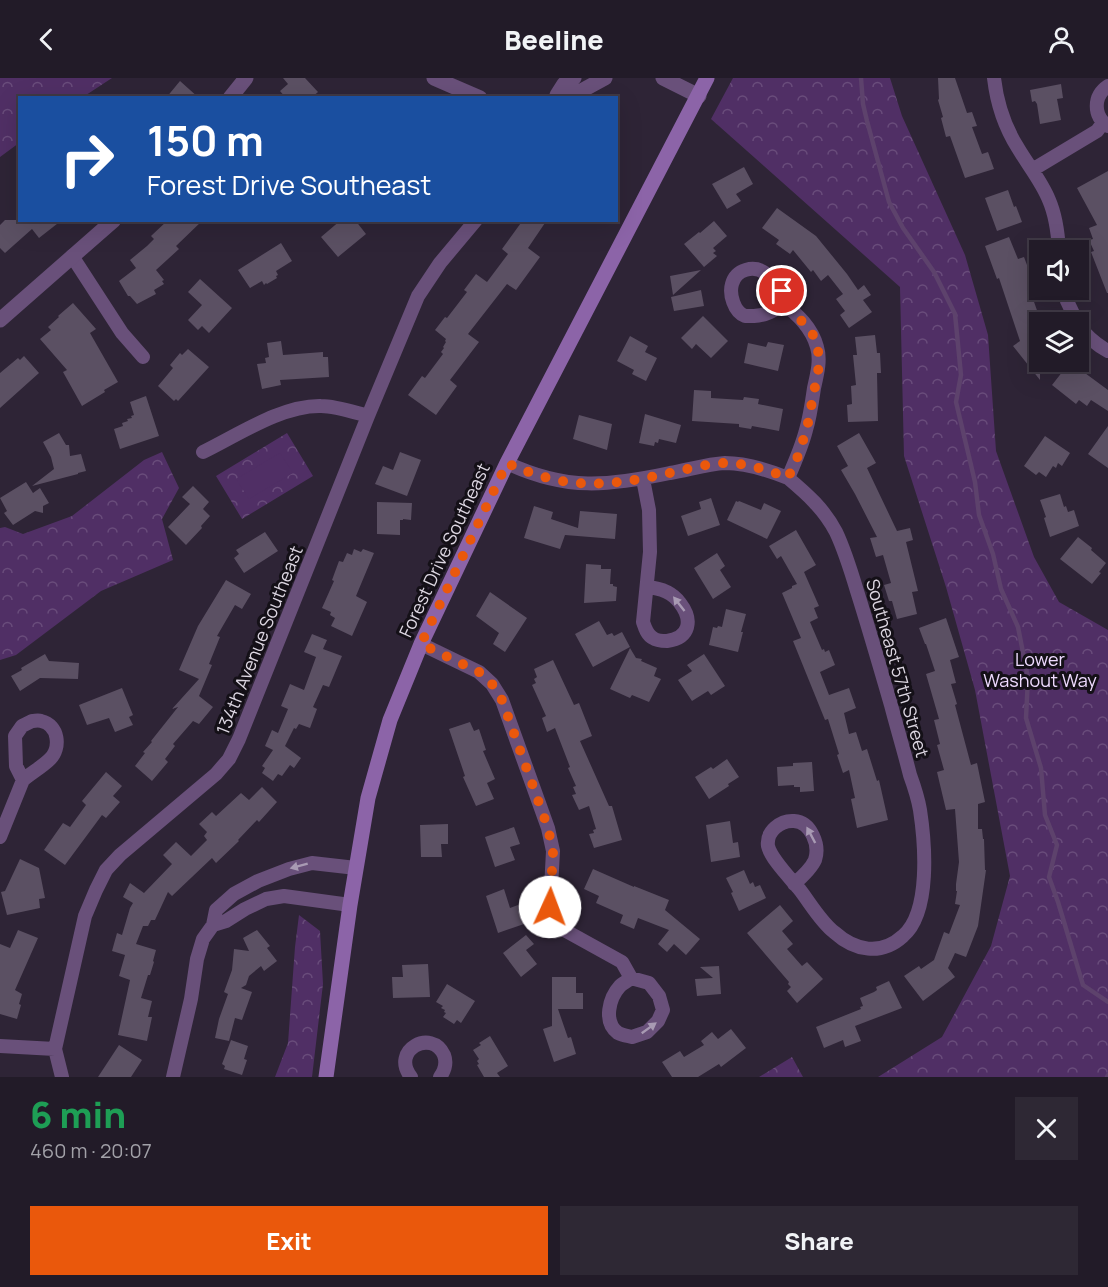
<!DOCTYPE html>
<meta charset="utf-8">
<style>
body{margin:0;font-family:Manrope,sans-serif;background:#2e2834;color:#f1f3f6;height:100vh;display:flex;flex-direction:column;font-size:22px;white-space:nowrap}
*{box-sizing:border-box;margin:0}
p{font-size:20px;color:#a2a1a8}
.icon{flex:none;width:33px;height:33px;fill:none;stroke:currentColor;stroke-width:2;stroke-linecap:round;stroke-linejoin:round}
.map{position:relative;height:999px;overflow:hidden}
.side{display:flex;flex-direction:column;background:#221b28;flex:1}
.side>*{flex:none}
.guide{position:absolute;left:18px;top:18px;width:600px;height:126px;border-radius:0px;box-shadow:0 6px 24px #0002,0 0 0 2px #3f3945;background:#1a4fa0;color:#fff;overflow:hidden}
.controls{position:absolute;left:1029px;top:162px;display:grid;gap:12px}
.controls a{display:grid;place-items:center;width:60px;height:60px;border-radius:0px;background:#221b28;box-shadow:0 6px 24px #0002,0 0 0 2px #3f3945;font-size:30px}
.pin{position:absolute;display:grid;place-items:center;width:51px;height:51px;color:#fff;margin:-26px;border:3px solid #fff;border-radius:50%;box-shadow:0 2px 6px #0007}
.me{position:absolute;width:66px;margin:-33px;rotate:2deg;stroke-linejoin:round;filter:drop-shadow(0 0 4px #0008)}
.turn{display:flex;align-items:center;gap:21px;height:126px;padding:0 30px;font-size:27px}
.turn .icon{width:78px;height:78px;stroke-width:2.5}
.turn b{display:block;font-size:42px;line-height:51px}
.round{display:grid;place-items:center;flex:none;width:63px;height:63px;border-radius:0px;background:#2e2834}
.head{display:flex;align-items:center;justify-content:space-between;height:102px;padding:0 30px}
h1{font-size:36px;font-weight:800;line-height:45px;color:#1e9e55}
.button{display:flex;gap:12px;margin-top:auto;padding:12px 30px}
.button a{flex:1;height:69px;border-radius:0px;background:#ea580c;color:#fff;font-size:24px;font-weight:800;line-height:69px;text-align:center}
.button a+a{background:#2e2834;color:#f1f3f6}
header{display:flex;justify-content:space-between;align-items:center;height:78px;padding:0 30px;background:#221b28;font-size:27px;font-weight:800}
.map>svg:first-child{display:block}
.forest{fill:url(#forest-crowns)}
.pitch{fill:#502f65}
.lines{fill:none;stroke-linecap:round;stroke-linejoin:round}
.stream{stroke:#5d426c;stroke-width:4.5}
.building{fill:#5b5063}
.minor{stroke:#69507a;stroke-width:14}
.tertiary{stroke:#69507a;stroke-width:15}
.secondary{stroke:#8c64a8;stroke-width:15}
.oneway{fill:#a89ab3}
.route{stroke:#ea580c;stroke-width:10;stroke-dasharray:0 18}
.labels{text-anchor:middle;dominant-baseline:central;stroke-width:6;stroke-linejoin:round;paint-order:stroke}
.street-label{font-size:18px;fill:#dcd6e1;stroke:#141017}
.park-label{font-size:18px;fill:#efdbff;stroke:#141017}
</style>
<header><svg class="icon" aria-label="back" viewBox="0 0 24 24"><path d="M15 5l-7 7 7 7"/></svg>Beeline<svg class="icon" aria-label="person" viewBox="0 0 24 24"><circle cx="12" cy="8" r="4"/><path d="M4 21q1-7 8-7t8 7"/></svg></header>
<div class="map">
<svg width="1108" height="999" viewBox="0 0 1108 999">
<defs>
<pattern id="forest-crowns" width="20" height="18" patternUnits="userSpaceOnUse" patternTransform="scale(1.5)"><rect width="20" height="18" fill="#502f65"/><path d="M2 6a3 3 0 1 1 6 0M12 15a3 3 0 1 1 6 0" fill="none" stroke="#694c7b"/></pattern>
</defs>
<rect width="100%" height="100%" fill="#2e2436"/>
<path class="forest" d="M0 0H112L83 19 20 20 19 65 0 79Z
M733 0H890L902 38 965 177 988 257 996 373 1034 479 1059 524 1108 552V999H878L942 959 991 868 1010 798 975 612 946 509 904 378 900 209 711 41Z
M287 355 313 398 242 441 216 398Z
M162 374 179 410 162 441 173 482 101 513 16 577 0 582V450L5 449 23 456 72 438 144 382Z
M299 837 320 853 323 906 312 999H275L288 965 295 869Z
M792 979 803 999H759Z"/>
<path class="pitch" d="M280 375 293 395 249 421 236 401Z"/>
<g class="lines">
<path class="stream" d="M861 0 863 26 867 43 889 124 903 150 934 194 955 236 961 297 956 324 975 404 979 437 993 476 1001 511 1018 549 1028 600 1026 640 1041 690 1045 737 1057 767 1049 799 1058 824 1083 907 1108 924
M1107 999 1108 997"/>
</g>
<path class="building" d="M283 0H305L318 14 311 20H286L280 13 288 6Z
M938 0H955L967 35 972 34 977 48 972 49 982 76 988 74 994 91 965 100 950 58 946 59 941 40 943 39 938 22 939 21Z
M180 3 199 20H166Z
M1061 6 1063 20 1057 21 1061 42 1040 46 1037 26 1035 23 1032 24 1030 12Z
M744 89 753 106 736 116 741 123 727 131 712 106Z
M1108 93V215H1107L1091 174 1094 173 1089 162 1093 161 1089 150 1097 147 1077 110Z
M1008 112 1014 129 1016 128 1022 144 997 153 985 120Z
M777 130 816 158 847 196 858 212 864 207 871 217 863 222 872 234 849 250 840 237 845 233 836 221 843 216 828 197 821 203 813 192 811 194 793 172 790 176 776 166 779 162 762 150Z
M5 142H62L39 160 32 151 5 175 0 170V147Z
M168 142H203L176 168 179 171 156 192 164 202 162 203 164 206 154 212 156 216 137 226 130 218H128L119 203 136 190 130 182 147 168 154 161 151 158Z
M341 142H355L366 156 338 179 321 159Z
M523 142H547L528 170 540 179 516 212 507 206 468 256 479 264 450 302 457 308 436 337 408 317 422 298 425 300 443 276 441 274 444 270 443 269 446 264 445 263 446 261 435 252 445 239 447 240 467 214 464 212 476 196 487 204 508 176 502 171Z
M714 143 727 158 713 170 716 173 713 175 717 178 704 189 684 166 699 154 700 155Z
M1009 159 1018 181 1024 179 1039 219 1033 221 1039 238 1027 243 1040 259V302L1013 268 1020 263 999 200 997 201 985 168Z
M281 165 292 183 276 193 278 197 276 198 277 200 267 206 266 205 264 207 262 203 250 210 238 192Z
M701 192 673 217 670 198Z
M200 201 232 230 209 255 202 248 198 252 188 242 202 227 188 214Z
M701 212 704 228 674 233 671 219Z
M73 225 96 251 90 255 118 304 104 312 105 314 82 328 63 294 67 292 40 261 51 252 48 249 59 239 58 238Z
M703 238 728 263 711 280 696 266 692 271 681 260Z
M875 257 877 275H880L881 295H877L878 343 848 344 847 327 852 326 851 308 856 307 853 277H857L855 259Z
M630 258 648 268 645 274 657 280 646 303 632 296 634 292 617 283Z
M281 263 283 277 323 274V279H328L329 299 280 302 281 307 262 311 257 286 266 285 265 280 269 279 267 265Z
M768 264 784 267 778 293 744 285 748 265 766 269Z
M188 271 209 289 178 323 176 321 174 323 158 308 173 290 170 287 180 275 182 277Z
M24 278 39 295 0 330V295L18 280 20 282Z
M1070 284 1108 312V333L1091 322 1087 328 1079 322 1076 326 1052 307Z
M694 312 711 313V320L743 322 744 319 759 321 758 326 783 331 779 353 752 348 751 351 739 349V346L692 343Z
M146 318 159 358 120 371 114 351 123 348 122 345 128 343 127 341 132 340 131 338 134 337 130 324Z
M645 336 681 347 676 365 659 361 658 365 655 364 654 368 639 365Z
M579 337 612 346 607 372 573 361Z
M1108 348V390L1088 376Z
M59 355 66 367H69L70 378 81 376 86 393 78 395V396L32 408 54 391 51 379 43 364Z
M859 355 876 385 867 390 897 453 910 450 913 462 906 464 918 513 912 514 917 536 897 541 892 523H889L884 507 891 505 883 477 876 479 870 460 877 459 855 416 841 392 848 388 837 368Z
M1045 358 1070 375 1062 388 1058 385 1056 390 1053 388 1046 399 1039 394 1036 397 1024 388Z
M400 374 421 382 407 418 375 406 383 388 393 392Z
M26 404 33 415 40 410 49 425 43 428V435L35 433 13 447 4 435 7 433 0 420Z
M193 408 209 424 203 431 210 438 201 448 202 450 186 467 168 449 190 426 182 419Z
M1060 416 1064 429 1066 428 1068 434 1074 432 1079 448 1050 459 1044 440 1046 439 1040 422Z
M711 420 720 447 688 458 681 438 701 431 699 424Z
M736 423 738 424 739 423 761 432 764 425 781 433 767 461 727 442Z
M377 424 412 425 411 442 403 441V442H400V457L377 456Z
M534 428 553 434 551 441 578 450 580 433 617 436 615 461 565 457 560 471 524 460Z
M796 452 816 487 804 494 819 528 814 530 818 540 810 544 822 572 824 571 825 574 829 572 835 587 820 594 829 617 849 610 856 630 844 635 849 656 856 654 862 673 867 671 877 703 879 702 888 742 857 750 851 721 855 720 849 692 843 695 837 677 839 676 828 641 825 642 793 563 801 560 782 515 792 510V508L797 506 781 478 777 481 769 468Z
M265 454 278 473 244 495 234 480 239 476 236 472Z
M1078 459 1092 470 1091 472 1106 485 1099 494 1101 495 1092 506 1060 481Z
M354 471 361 474 363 471 374 475 356 518 367 524 352 558 331 548 335 540 330 537 331 534 322 530 334 503 332 502 339 483 343 484 347 475 352 477Z
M717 475 725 488 720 492 731 509 713 521 694 490Z
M586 486 601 487V491H611L610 506H613V508L617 509 616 523 584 525Z
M226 502 251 516 242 531 235 527 217 558 220 559 209 586 212 587 199 618 213 629 199 646 193 643 173 666 175 668 165 681 168 684 152 703 135 688 145 675 143 674 152 664 151 663 178 629 172 631 199 601 179 592 198 548Z
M490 514 527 540 505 574 493 566 499 555 476 538Z
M726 531 746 536 741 554H743L738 574 709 567 713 549 717 550 718 548 722 549Z
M946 540 959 579 950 582 956 605 951 606 957 626 955 627 971 687 977 685 985 724 978 726V751H982L983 761H984L985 792H986L978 848 966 879 955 875 948 890 955 899 923 923 904 898 919 888 921 891 934 882 944 854 949 856 960 827 955 826 957 813H956V806L959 784 955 731 946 732 937 694 944 692 937 667 940 666 934 642 939 641 926 596 935 593 926 566H925L919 550Z
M599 543 607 557 612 555 614 558 622 554 630 569 593 589 575 556Z
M312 556 327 562 323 571 342 578 329 609 323 607 313 629 317 631 310 650 299 646 296 651 294 650 285 668 301 680 294 690 290 687 282 698 278 696 273 703 262 695 265 690 262 688 273 672 265 668 272 652 278 655 288 631 281 628 290 606 304 612 316 579 304 574Z
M630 570 636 580 642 581 641 583 657 590 654 598 661 601 649 624 632 617 630 620 610 611Z
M45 576 49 583 79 585 78 601 40 600 20 613 11 598 22 592 21 590Z
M704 576 725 608 711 617 708 613 692 623 678 602 692 593 687 587Z
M553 582 574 627 579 625 592 658 580 663 609 728H612L622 762 594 770 589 756 594 755 593 752 596 751 589 728 579 732 572 717 576 716 573 709 576 708 568 690 570 689 555 650 547 654 542 640 546 638 532 607 536 605 534 601 537 599 534 591Z
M122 610 133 637 129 639 133 647 115 654 109 640 87 647 79 627Z
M470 644 474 653 479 651 486 672 483 673 495 701 487 705 494 721 476 728 463 699 465 698 449 651Z
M727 681 739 699 728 706 729 708 709 721 695 699 711 689 713 691Z
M812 684 814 713 800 714V709H794V707L778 708 777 689 793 688V685Z
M106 694 122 708 113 718 120 724 106 740 102 737 65 787 44 772 63 745 70 749 86 727 82 723Z
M262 709 277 724 259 744 257 742 238 762 239 763 216 785 212 780 172 818 168 814 155 842H151L148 848H143L136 866 156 872 153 883 154 884 150 897H148L141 920 152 923 148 939H152L147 963 118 957 130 902 119 898 125 877 112 873 117 855 122 857 130 830 133 825 123 819 130 805 144 815 172 786 163 777 176 764 191 778 207 762 204 758 207 754 199 746 212 734 216 738 241 715 249 722Z
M730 743 733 765 738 764 740 779 711 784 706 747Z
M448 746V766H441L442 779H421L420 747Z
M514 749 520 766 510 769 515 782 495 789 485 759Z
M20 781 39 790 45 820 39 821 40 830 7 837 1 814 5 813Z
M593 791 634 809V808L669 822 665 832 700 861 686 877 674 866 667 874 658 866 669 852 638 840 634 851 620 845 623 837 596 825 599 818 584 811Z
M744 792 750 806 753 804 755 809 760 807 766 820 739 833 731 815 733 814 726 800Z
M504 811 510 830 518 827 524 846 498 855 486 818Z
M780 827 793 843 782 853 793 866 787 871 802 888 807 884 823 901 797 925 787 913 791 909 788 906 789 904 747 855Z
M18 852 38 860 15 912 22 916 19 926 21 927 17 941 0 936V866L10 870Z
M257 852 270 868 267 870 277 883 264 893 261 888 249 898 246 907 241 910 252 914 242 942 235 940 229 963 215 960 219 941 228 916 224 914 232 892 234 871 249 873 243 860Z
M526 857 534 866 526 872 537 886 521 899 503 875Z
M428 886 430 919 393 920 392 899H403L402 887Z
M719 888 721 916 697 918 695 901 713 900 700 889Z
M552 899H576V915H583V931H558L568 960 571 959 576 976 554 984 543 951 552 948Z
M889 903 902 930 855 948 861 963 845 969 843 962 824 970 816 949 861 931 860 929 863 928 860 920 874 914 877 912 876 909Z
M447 906 475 923 461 945 457 942 454 946 443 939 446 935 444 934 445 932 441 930 443 928 436 924Z
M731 951 746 970 721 989 719 986 698 999H672L662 984 680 973 684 979 704 967 701 963 712 954 718 961Z
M490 958 508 988 497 995 500 999H484L477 987 479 986 477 983 479 981 473 972 481 967 479 965Z
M231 962 248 968 244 981 247 982 242 997 224 991 225 988 222 986Z
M119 967 142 982 131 999H98Z"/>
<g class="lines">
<path class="minor" d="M994 0C997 26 1004 48 1018 70 1028 87 1042 104 1049 122 1056 138 1058 156 1059 172
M1108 8C1093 18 1093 38 1108 48
M1032 92 1097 53 1103 45
M72 178 122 255 143 279
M1065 212 1067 223 1077 244
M783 225C774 233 767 237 754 238 754 238 746 238 745 238 734 234 729 216 732 206 736 191 754 187 765 195 777 203 782 211 783 225 798 237 812 250 817 269 821 282 817 297 814 310 812 324 810 339 806 352 802 368 795 384 788 400 807 416 824 431 836 454 845 473 851 493 857 513 869 551 880 589 891 627 897 650 904 673 910 697 914 708 918 720 920 732 925 765 931 834 903 858 881 878 855 873 834 854 821 844 810 825 800 812 791 801 771 781 768 768 766 753 781 742 794 743 811 744 820 767 815 782 811 791 802 799 794 806
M1078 247C1087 259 1095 266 1108 273
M203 374C238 357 282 327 321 328 336 328 353 334 368 338
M507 385C567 413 608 408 670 395 688 392 707 386 725 385 747 385 768 392 788 400
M643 401 649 432 650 474 643 544C645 550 647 557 653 560 657 563 662 563 667 563 690 560 693 542 680 525 672 514 660 510 647 509
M421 566 479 594 492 606 502 622 548 750 553 773 550 829 553 840 566 853 622 884 631 900 649 905 659 918 663 932 658 943 647 954 632 959C628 958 622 957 618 955 603 944 609 920 620 908 623 905 628 903 631 900
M32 643C35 643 38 642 41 643 59 647 61 670 50 681 42 689 31 695 23 702L16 688 15 658 22 648Z
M0 759 23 702
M213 847 226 843 245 831 266 821 284 818 350 827
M0 968 55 971
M62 999 55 971 85 838 96 812 106 792 120 777 216 696 229 681 239 661 368 338 418 218 440 185 476 142
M173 999 191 921 197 881 203 861 213 847 216 832 234 816 258 803 289 791 312 785 356 790
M411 999C390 972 432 950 444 977 447 985 445 992 440 999"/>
<path class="tertiary" d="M434 0 480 20
M574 0 564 6 557 17 572 18 605 0
M663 0 699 18
M230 20 246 0
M0 242 114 142"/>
<path class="secondary" d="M326 999 350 827 368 720 390 642 421 566 507 385 707 0"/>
</g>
<defs><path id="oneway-solid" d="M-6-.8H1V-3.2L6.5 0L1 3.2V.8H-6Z" transform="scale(1.5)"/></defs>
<g class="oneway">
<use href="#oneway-solid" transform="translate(679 526) rotate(-128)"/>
<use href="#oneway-solid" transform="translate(811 757) rotate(-118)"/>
<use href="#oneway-solid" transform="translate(299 788) rotate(165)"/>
<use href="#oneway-solid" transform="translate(649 950) rotate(-36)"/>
</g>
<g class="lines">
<path class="route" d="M550 829 553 774 548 750 502 622 492 606 479 594 421 566 507 385C565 412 605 409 665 396 684 392 705 386 725 385 746 385 768 392 788 400L798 378 807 350 819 288 818 271 813 257 795 235 783 225 782 213"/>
</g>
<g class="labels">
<g class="street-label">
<text transform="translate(444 472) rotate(-65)">Forest Drive Southeast</text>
<text transform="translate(259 562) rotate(-68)">134th Avenue Southeast</text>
<text transform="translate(898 590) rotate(74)">Southeast 57th Street</text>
</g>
<g class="park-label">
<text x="1040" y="581">Lower<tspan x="1040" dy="21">Washout Way</tspan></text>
</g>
</g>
</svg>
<div class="controls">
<a><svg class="icon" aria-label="sound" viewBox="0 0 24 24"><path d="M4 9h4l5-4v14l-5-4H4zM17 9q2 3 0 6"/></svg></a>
<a><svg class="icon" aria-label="layers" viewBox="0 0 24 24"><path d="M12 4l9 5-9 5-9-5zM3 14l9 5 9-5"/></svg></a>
</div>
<div class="pin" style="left:782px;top:213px;background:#d93025"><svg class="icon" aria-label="arrive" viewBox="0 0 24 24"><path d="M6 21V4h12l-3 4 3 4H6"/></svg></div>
<svg class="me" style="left:550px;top:829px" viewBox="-20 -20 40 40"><circle r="19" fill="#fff"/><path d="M0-13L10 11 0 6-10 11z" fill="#ea580c"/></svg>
<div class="guide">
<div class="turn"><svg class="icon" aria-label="right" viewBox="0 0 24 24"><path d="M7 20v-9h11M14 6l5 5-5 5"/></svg><div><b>150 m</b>Forest Drive Southeast</div></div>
</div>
</div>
<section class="side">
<div class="head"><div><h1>6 min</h1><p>460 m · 20:07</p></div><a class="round"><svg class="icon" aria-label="close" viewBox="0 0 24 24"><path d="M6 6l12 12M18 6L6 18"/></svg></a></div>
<div class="button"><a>Exit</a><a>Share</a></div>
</section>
